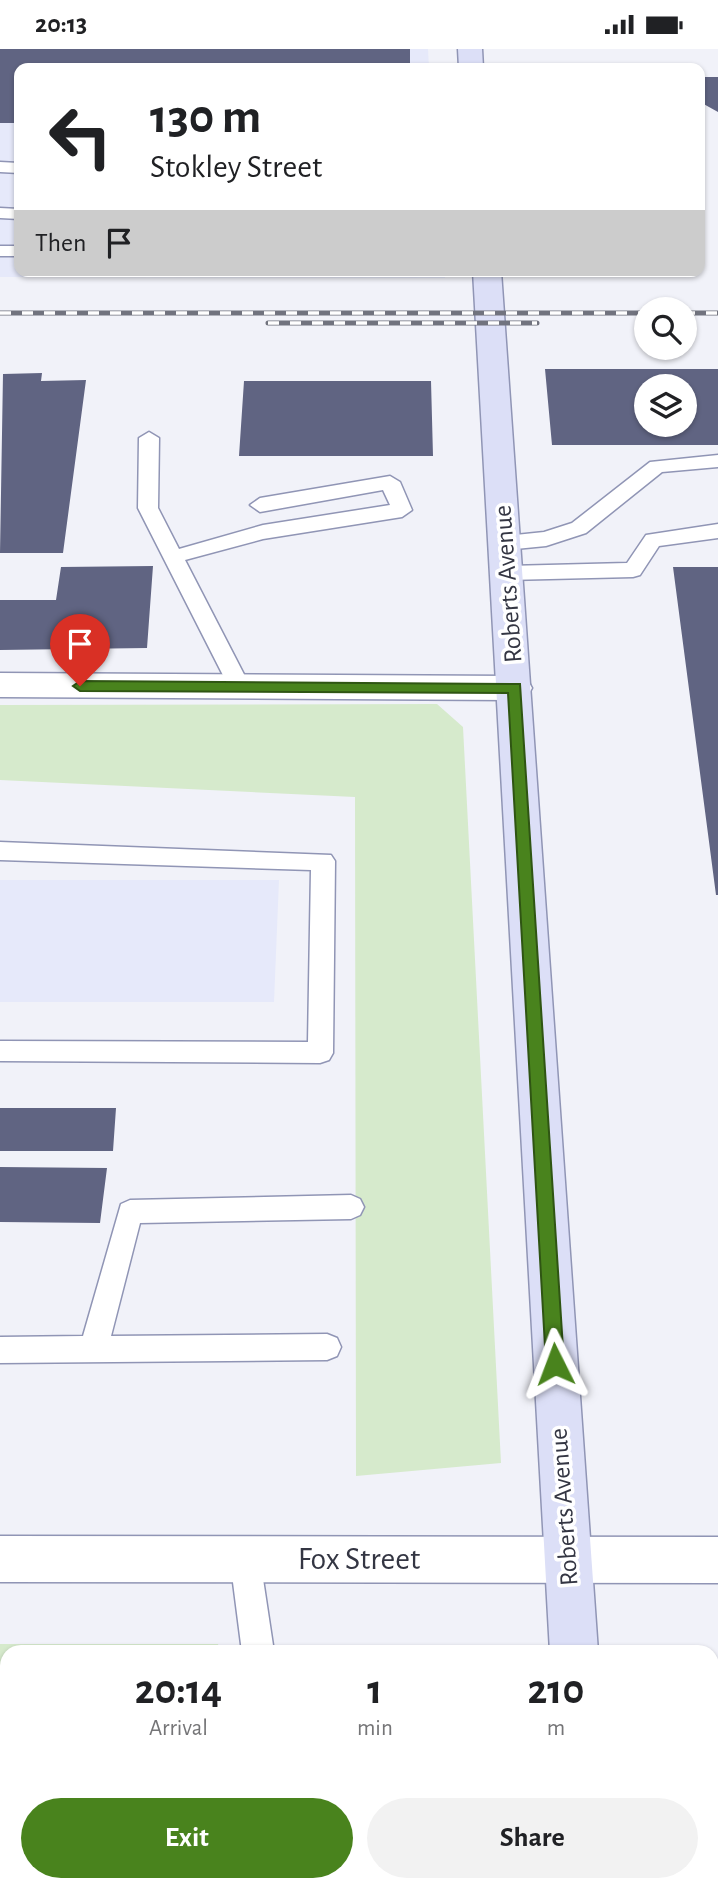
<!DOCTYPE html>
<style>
body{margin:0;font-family:"Alegreya Sans",sans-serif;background:#f2f2f2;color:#202124;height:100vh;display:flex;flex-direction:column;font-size:26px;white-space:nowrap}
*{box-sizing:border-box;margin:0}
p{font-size:23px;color:#757577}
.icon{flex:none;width:38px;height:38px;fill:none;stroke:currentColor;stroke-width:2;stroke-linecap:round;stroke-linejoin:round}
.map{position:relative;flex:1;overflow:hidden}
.drawer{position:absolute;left:0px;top:1596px;width:719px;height:247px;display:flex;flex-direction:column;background:#fff;border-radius:21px 21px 0 0;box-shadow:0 2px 5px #0004}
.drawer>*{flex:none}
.banner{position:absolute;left:14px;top:14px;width:691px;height:214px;border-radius:14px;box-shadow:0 2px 5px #0004;background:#fff;color:#202124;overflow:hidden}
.tools{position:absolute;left:634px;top:248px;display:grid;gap:14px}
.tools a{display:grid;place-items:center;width:63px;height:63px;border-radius:50%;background:#fff;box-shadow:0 2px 5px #0004;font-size:35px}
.pin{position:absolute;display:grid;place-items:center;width:60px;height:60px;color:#fff;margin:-72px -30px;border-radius:50% 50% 50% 0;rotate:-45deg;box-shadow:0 0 7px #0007}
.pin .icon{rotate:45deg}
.me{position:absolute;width:77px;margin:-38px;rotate:357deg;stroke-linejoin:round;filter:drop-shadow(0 0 5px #0008)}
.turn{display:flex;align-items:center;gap:24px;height:147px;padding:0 21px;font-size:32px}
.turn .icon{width:91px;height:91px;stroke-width:2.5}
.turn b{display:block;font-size:49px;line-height:60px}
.then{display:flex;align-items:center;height:66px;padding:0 21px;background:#0003;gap:14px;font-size:26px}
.eta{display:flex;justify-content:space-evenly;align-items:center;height:119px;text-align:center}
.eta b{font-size:42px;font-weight:700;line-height:49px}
.button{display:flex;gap:14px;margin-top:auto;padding:14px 21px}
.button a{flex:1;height:80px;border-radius:42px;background:#49831d;color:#fff;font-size:28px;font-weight:700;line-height:80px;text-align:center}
.button a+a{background:#f2f2f2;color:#202124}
.status{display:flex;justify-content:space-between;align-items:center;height:49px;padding:0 35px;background:#fff;direction:ltr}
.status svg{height:19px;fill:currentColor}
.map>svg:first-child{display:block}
.built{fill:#e6e9fa}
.green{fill:#d6eacc}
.building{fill:#606482;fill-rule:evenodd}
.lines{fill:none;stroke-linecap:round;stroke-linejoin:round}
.service-casing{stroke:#9095b5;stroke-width:3}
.minor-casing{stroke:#9095b5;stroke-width:3}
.tertiary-casing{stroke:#9095b5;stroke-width:3}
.secondary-casing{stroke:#9095b5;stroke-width:3}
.service{fill:#fff;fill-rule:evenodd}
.minor{fill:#fff;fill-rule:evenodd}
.tertiary{fill:#fff;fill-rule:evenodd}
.secondary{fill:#dcdff7;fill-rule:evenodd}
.rail-casing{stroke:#71737e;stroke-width:5}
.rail{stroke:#fff;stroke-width:3.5;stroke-dasharray:11;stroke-linecap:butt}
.route{fill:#49831d;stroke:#2f5513;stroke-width:2}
.labels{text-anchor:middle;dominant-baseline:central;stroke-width:7;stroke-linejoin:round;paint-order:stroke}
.street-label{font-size:26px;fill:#343643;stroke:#fff}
.near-street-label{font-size:32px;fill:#343643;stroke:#fff}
</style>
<div class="status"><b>20:13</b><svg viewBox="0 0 49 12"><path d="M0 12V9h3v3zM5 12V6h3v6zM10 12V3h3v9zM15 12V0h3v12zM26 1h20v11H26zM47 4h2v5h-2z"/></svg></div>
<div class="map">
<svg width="718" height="1842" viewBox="0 0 718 1842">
<rect width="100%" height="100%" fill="#f1f2f9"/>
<path class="built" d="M0 0H428L429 19H19V222H444L445 229 0 228Z
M0 831H279L274 953H0Z
M712 1612H718V1842H691V1836H712Z"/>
<path class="green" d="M437 655 463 678 501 1414 356 1427 355 748 0 731V656Z
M0 1595H218L220 1603H7V1836H286L288 1842H0Z"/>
<path class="building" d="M0 0H410V19H19V74H0Z
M700 28H718V63L700 53Z
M545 320H718V396H552ZM646 338H684V376H646Z
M42 324 41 332 86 331 63 504H0L3 325Z
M244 332H431L433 407H239Z
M153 517 147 599 0 601V551H56L61 518Z
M673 518H718V846H716Z
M0 1059H116L113 1102H0Z
M0 1118 107 1119 100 1174 0 1173Z"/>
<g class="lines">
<defs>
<path id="service" d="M0 113 19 114V124L0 123Z
M0 159 19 160V170L0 169Z
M0 197H19V207H0Z
M149 383 159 389 158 459 179 500 263 476 390 456 383 441 260 463 250 456 260 449 390 427 400 433 412 461 402 468 263 490 185 511 250 637 247 642H231L138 459 139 389Z
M718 406V418L662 423 586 484 546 497 505 501 495 494 505 487 544 483 572 474 650 413Z
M718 475V489L659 497 640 526 633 528 507 531 497 524 507 517 627 514 646 486Z
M0 793 331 806 335 812 333 1004 329 1011 320 1014 0 1012V992L308 993 311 821 0 811Z
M351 1146 360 1150 364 1158 360 1166 351 1170 140 1174 111 1287 327 1285 337 1289 341 1298 337 1307 327 1311 0 1314V1288L83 1287 121 1155 130 1151Z
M245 1495 256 1500 260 1510 274 1603H242L230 1510 234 1500Z
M330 1836H364L366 1842H332Z"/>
<path id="minor" d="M0 624 515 627 527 630 532 639 527 648 515 651 0 648Z"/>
<path id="tertiary" d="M0 1487 718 1488V1534L0 1533Z"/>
<path id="secondary" d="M458 0H482L483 19H459Z
M473 222H501L598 1603H550Z
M564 1836H616L617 1842H565Z"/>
</defs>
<use href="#service" class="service-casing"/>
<use href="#minor" class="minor-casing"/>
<use href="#tertiary" class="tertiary-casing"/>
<use href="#secondary" class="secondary-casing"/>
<use href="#service" class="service"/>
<use href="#minor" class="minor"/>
<use href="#tertiary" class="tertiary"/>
<use href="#secondary" class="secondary"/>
<defs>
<path id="rail" d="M0 264H646
M684 264H718
M268 274H537"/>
</defs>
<use href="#rail" class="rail-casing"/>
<use href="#rail" class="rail"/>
</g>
<path class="route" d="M80 632 520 635 564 1315 562 1321 555 1323 549 1321 546 1315 508 644 80 642 73 637Z"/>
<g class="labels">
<g class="street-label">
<text transform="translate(508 535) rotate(-94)">Roberts Avenue</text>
<text transform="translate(564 1458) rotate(-94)">Roberts Avenue</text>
</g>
<g class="near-street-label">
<text x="359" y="1510">Fox Street</text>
</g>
</g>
</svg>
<div class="tools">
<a><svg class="icon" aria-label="search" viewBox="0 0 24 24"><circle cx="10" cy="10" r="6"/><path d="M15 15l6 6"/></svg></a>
<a><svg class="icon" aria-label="layers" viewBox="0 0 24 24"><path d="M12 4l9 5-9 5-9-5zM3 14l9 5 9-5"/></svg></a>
</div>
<div class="pin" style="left:80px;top:637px;background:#d93025"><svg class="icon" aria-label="arrive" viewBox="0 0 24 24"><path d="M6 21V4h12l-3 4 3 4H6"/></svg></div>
<svg class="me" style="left:555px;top:1315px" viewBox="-20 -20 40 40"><path d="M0-17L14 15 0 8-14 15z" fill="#49831d" stroke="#fff" stroke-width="4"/></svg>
<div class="banner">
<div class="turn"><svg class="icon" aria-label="left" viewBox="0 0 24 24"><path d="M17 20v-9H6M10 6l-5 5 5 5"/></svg><div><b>130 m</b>Stokley Street</div></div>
<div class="then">Then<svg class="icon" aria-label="arrive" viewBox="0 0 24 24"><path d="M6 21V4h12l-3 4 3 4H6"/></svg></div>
</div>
<section class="drawer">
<div class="eta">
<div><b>20:14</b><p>Arrival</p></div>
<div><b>1</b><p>min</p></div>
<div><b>210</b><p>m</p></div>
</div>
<div class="button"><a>Exit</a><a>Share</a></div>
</section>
</div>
